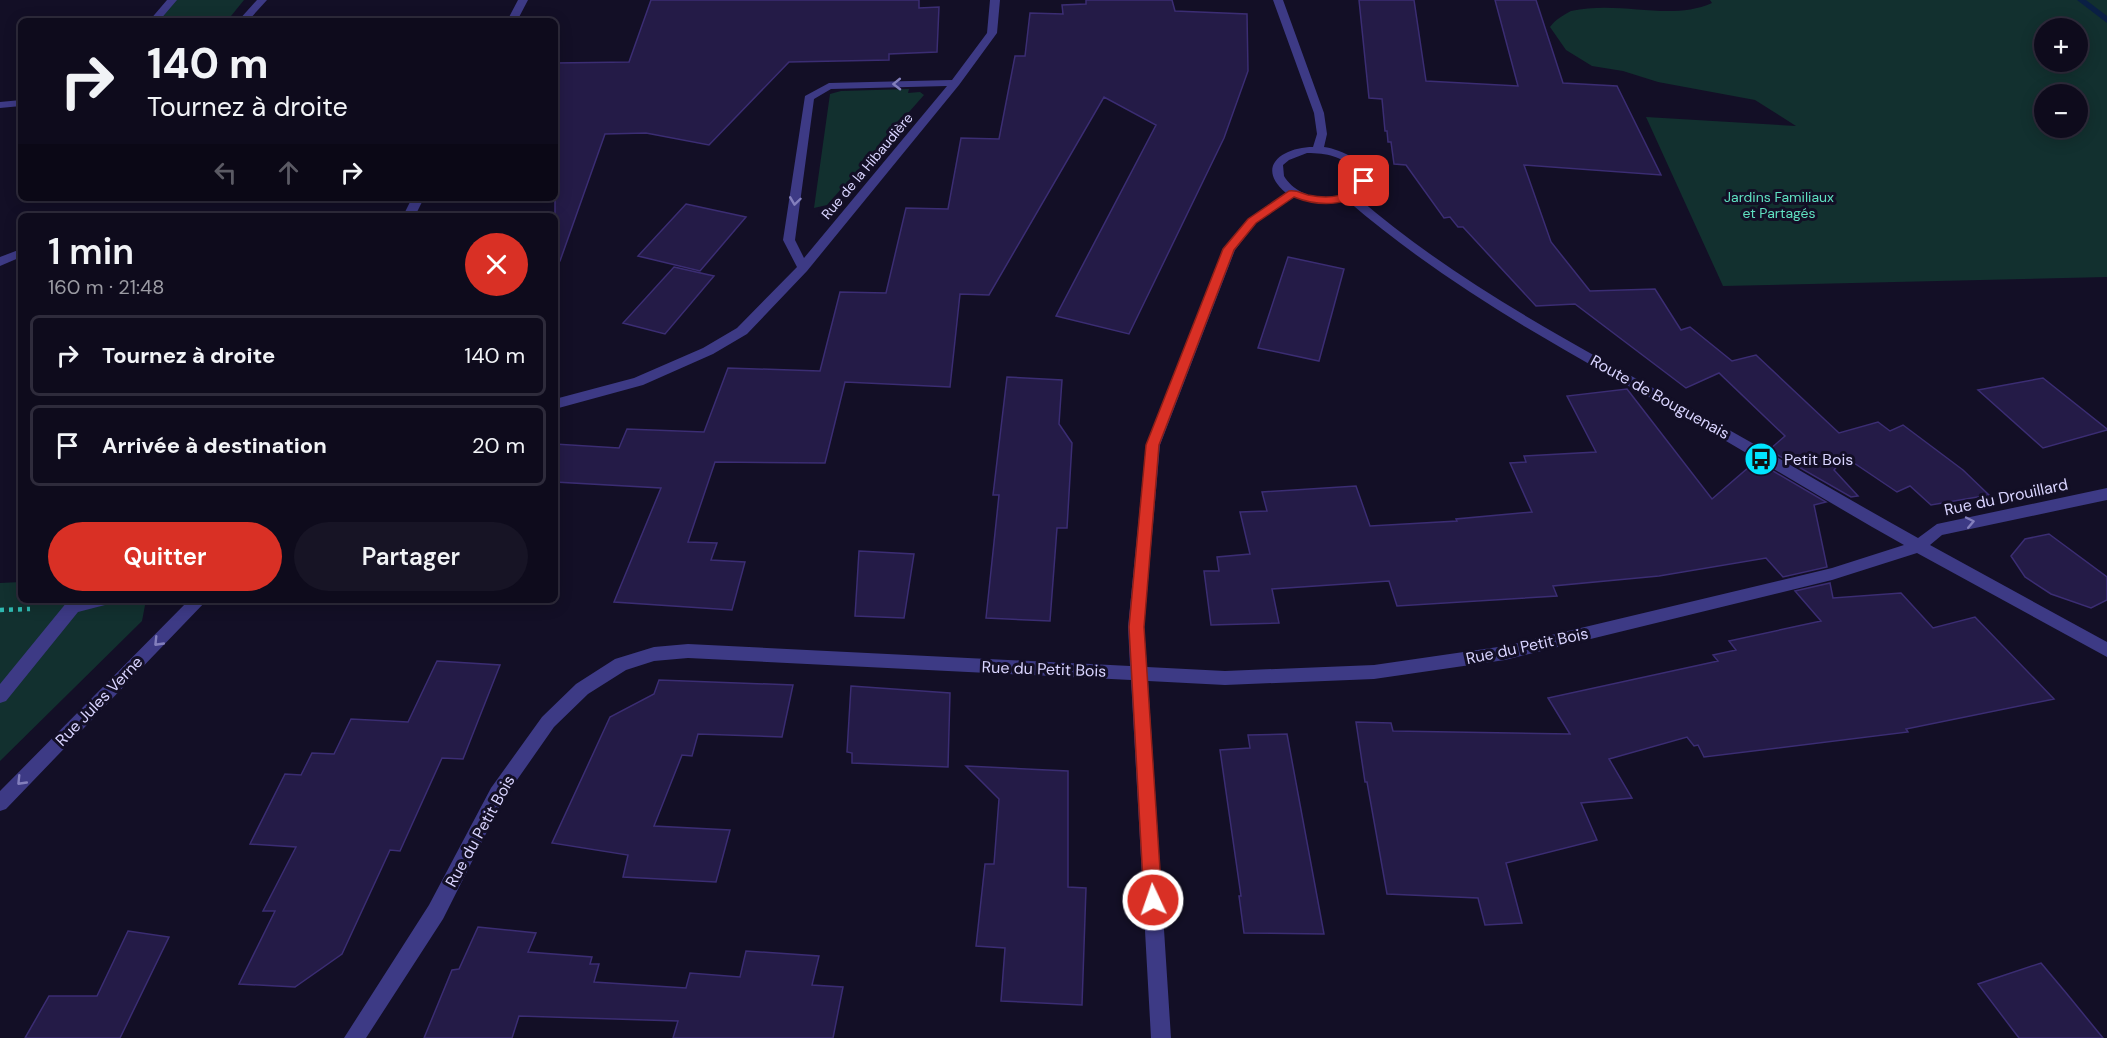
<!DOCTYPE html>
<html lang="fr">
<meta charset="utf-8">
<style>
body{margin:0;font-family:"DM Sans",sans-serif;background:#171425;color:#f1f3f6;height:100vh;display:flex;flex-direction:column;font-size:22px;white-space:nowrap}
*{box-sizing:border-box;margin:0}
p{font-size:20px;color:#9b9ba3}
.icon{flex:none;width:33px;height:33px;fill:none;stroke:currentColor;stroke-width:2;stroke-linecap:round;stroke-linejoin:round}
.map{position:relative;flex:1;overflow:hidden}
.side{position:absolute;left:18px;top:213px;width:540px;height:390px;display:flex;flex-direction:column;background:#0e0b1c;border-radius:9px;box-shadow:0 3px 15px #0003,0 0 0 2px #2e2b3b}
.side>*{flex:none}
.banner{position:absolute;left:18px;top:18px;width:540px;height:183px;border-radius:9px;box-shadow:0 3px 15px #0003,0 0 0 2px #2e2b3b;background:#0e0b1c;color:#f1f3f6;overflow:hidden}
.controls{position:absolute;left:2034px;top:18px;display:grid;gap:12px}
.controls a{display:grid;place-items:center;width:54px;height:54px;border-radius:50%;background:#0e0b1c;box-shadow:0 3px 15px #0003,0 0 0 2px #2e2b3b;font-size:30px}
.pin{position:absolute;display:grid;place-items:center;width:51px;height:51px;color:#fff;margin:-26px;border-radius:12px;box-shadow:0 3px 9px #0006}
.me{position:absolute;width:66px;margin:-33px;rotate:357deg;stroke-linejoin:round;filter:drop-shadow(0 0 4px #0008)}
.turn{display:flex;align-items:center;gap:21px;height:126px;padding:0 30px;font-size:27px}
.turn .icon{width:78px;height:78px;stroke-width:2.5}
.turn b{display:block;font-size:42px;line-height:51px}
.lanes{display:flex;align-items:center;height:57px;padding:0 30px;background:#0003;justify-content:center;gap:30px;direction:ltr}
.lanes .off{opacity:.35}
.round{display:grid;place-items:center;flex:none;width:63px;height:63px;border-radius:32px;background:#171425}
.overview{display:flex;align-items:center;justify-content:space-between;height:102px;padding:0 30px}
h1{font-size:36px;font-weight:600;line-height:45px}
.button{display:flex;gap:12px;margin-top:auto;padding:12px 30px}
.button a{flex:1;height:69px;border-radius:36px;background:#d93025;color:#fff;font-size:24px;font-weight:600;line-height:69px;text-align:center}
.button a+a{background:#171425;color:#f1f3f6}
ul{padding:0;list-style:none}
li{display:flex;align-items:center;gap:18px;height:81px;margin:0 12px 9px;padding:0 18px;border:3px solid #2e2b3b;border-radius:9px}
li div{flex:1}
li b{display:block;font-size:22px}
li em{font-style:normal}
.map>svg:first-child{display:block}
.green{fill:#12302f;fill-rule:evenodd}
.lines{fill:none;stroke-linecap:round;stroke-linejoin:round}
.stream{fill:#0a1f44;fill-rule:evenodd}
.building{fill:#241b47;stroke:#3b2d73;stroke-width:1.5}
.path{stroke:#2fb8b0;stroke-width:4.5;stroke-dasharray:4 5;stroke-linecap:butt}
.minor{fill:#3d3a85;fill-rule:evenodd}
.oneway{stroke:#837fbc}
.route{fill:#d93025;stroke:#8d1f18;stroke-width:1.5}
.labels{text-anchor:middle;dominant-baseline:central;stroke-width:6;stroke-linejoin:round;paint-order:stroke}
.far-street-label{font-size:14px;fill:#d9d4ff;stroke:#130f26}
.far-park-label{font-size:14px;fill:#5fe0c0;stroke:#130f26}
.street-label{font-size:16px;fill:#d9d4ff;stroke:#130f26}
.poi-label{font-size:16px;fill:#d9d4ff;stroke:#130f26;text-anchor:start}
</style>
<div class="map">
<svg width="2107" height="1038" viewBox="0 0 2107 1038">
<rect width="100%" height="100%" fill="#130f26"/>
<path class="green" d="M172 0H244L227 21H153Z
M1710 0H2107V277L1723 286 1646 117 1796 126 1755 100 1658 82 1623 71 1592 66 1566 50 1550 27C1556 19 1562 16 1571 11 1622 0 1669 22 1712 3ZM2044 28H2078V62H2044ZM2078 94V128H2044V94Z
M909 89 908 93 920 92 924 95 827 205 814 208 830 94 841 91Z
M21 582V600H146L142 621 0 761V583Z"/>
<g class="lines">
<path class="stream" d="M2077 0H2086L2107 16V23Z"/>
</g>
<path class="building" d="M651 0H919V8L939 7 937 52 889 54V60L789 62 709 145 646 133 605 134 560 261 555 260V63L629 62Z
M1086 0H1172L1175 11 1247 14 1248 71 1224 138 1129 334 1056 316 1156 125 1104 97 989 295 960 294 950 387 845 382 825 463 715 462 688 542 717 543 711 560 745 562 732 610 614 602 661 488 555 482V444L619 448 627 429 704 432 728 368 820 371 840 292 886 293 906 208 948 209 961 138 999 139 1015 56H1025L1030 13 1063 14 1062 5 1086 4Z
M1359 0H1414L1426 81 1518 86 1495 0H1536L1563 83 1617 86 1661 175 1524 165 1551 242 1590 291 1655 289 1681 330 1690 327 1732 361 1756 355 1839 433 1878 422 1890 431 1903 425 1963 470 1989 495 1931 505 1910 486 1897 492 1845 457 1834 470 1858 496 1851 497 1769 450 1785 436 1719 373 1686 388 1575 304 1536 306 1463 227H1458L1450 217 1444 218 1406 165 1394 164 1391 142H1388L1387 131H1385L1382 99 1369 98Z
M686 204 746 217 700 271 638 256Z
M1288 257 1344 269 1319 361 1258 348Z
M674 267 714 276 665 334 623 323Z
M1007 377 1062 380 1059 424 1072 443 1067 528H1057L1050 621 986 618 999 495H993Z
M2043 378 2107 429V430L2043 448 1978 390Z
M1627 389 1712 499 1756 461 1826 502 1814 505 1827 567 1783 577 1766 558 1659 576 1553 586 1557 596 1397 606 1389 581 1272 589 1279 623 1211 625 1204 571H1219L1217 557 1250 554 1240 512 1267 511 1262 492 1356 486 1370 526 1457 521 1456 519 1532 512 1510 463 1526 462 1524 456 1596 452 1567 396Z
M2049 534 2107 577V600L2091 608 2051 594 2025 577 2011 556 2025 539Z
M859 551 914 554 904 618 855 616Z
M1830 583 1833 598 1901 593 1933 628 1975 617 2054 699 1906 729 1908 732 1704 757 1698 745 1694 746 1687 737 1609 759 1632 798 1581 803 1597 840 1506 863 1522 923 1485 925 1478 898 1387 894 1367 782H1365L1356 722 1391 723 1393 731 1570 734 1548 698 1718 661 1713 655 1736 650 1729 641 1821 621 1795 591Z
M437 661 500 665 463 759 442 758 400 851 390 850 342 954 295 987 239 984 275 911H263L296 847 250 844 285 774 301 775 312 753 334 754 351 719 408 722Z
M659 680 793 685 782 737 698 734 692 756 682 755 654 826 730 830 716 882 623 877 628 855 552 843 610 717 654 694Z
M851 686 950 693 948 767 852 763V753L847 752Z
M1287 734 1324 934 1244 933 1239 896H1241L1220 750 1250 748 1248 735Z
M966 766 1068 771V887L1086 888 1082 1005 1001 1001 1005 948 976 946 985 864H994L999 799Z
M478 927 536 933 528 952 592 957 590 964H599L594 982 686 988 690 973 740 977 746 951 819 956 812 985 843 987 833 1038H673L678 1021 519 1016 512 1038H424L452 970 459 969Z
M128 931 169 937 120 1038H25L49 996H97Z
M2041 963 2067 994 2103 1038H2019L1978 984Z"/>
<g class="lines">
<path class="path" d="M0 610 30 609"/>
<path class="minor" d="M167 0H177L159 21H149Z
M257 0H267L248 21H238Z
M518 0H528L517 21H507Z
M990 0H1000L997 33 959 85 807 271 747 334 713 354 643 385 555 409V399L634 378 703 348 737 328 797 267 783 240 805 96 829 83 952 80 987 33ZM947 86 804 258 795 240 814 99 831 89Z
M1273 0H1283L1324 113 1327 134 1324 147C1347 150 1393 175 1357 197 1459 285 1576 345 1693 410 1769 451 1842 496 1918 538L1937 524 2107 488V500L1942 535 1930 545 2107 642V657L1917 553 1832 580 1505 660 1374 679 1225 685 1148 681 1171 1038H1151L1131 680 688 658 654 661 626 670 588 694 554 727 503 800 443 919 366 1038H344L429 905 491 788 542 717 576 684 615 659 654 647 688 644 1130 666 1128 627 1146 445 1223 249 1248 219 1286 193C1254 166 1284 147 1313 147L1317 134 1314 113ZM1307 153C1327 153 1342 156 1356 171L1358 184C1341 208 1297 199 1284 176L1283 165 1289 160ZM1294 197 1327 204 1348 201C1451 290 1569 353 1688 419 1760 460 1831 504 1904 545L1832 568 1505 646 1374 665 1225 671 1147 667 1144 627 1160 445 1235 250 1256 223Z
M21 100V106L0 108V102Z
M412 198H424L415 216H403Z
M21 249V257L0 266V257Z
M75 600H107L105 605 78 612 6 701 0 703V684L67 602Z
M189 600H207L6 809 0 811V791Z"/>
</g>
<defs><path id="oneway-chevron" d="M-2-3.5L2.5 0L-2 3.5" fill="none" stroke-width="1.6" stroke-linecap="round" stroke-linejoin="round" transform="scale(1.5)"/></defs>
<g class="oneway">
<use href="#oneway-chevron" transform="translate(897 84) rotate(179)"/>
<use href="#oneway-chevron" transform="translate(795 201) rotate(98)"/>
<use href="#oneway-chevron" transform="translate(1970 522) rotate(-12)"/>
<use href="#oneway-chevron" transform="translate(158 642) rotate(134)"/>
<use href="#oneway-chevron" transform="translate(21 781) rotate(134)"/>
</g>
<path class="route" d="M1364 178 1370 181C1356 208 1319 207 1294 197L1256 223 1234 250 1159 445 1144 627 1162 900 1159 906 1153 908 1147 906 1144 900 1129 627 1146 445 1223 249 1248 219 1289 191C1297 190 1301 193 1308 195 1329 199 1349 198 1361 179Z"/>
<defs>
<symbol id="bus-disc" viewBox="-11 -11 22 22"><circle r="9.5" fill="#00e5ff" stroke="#130f26"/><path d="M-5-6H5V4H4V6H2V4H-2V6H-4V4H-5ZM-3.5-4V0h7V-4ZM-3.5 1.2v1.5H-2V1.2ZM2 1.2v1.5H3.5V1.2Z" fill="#111"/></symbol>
</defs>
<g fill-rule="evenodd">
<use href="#bus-disc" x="1742" y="440" width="38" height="38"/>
</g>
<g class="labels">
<g class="far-street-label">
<text transform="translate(867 166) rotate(-50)">Rue de la Hibaudière</text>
</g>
<g class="far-park-label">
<text x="1779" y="197">Jardins Familiaux<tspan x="1779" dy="16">et Partagés</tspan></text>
</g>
<g class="street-label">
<text transform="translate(1660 397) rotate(29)">Route de Bouguenais</text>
<text transform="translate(2006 497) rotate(-12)">Rue du Drouillard</text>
<text transform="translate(1527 646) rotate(-12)">Rue du Petit Bois</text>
<text transform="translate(1044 669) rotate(2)">Rue du Petit Bois</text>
<text transform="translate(99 701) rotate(-46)">Rue Jules Verne</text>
<text transform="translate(480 831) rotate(-61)">Rue du Petit Bois</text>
</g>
<g class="poi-label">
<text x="1784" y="459">Petit Bois</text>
</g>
</g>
</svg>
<div class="controls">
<a>+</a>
<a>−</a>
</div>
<div class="pin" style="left:1364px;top:181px;background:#d93025"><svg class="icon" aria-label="arrive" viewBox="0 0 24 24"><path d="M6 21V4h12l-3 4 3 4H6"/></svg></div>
<svg class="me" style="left:1153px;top:900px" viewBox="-20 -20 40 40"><circle r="17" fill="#d93025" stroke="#fff" stroke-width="3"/><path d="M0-11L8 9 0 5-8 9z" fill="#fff"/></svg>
<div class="banner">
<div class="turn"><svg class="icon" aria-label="right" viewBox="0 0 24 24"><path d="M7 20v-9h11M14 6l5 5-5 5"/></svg><div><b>140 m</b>Tournez à droite</div></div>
<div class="lanes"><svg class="icon off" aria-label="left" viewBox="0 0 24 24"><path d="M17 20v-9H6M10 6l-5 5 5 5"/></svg><svg class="icon off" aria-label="ahead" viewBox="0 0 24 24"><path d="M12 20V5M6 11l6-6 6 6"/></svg><svg class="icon" aria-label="right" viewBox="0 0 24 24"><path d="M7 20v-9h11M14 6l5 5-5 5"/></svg></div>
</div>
<section class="side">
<div class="overview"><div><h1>1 min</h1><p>160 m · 21:48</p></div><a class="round" style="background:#d93025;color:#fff"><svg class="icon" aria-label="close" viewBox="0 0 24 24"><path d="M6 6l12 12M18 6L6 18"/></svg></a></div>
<ul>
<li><svg class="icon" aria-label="right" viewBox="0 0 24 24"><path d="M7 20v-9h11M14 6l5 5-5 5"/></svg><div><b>Tournez à droite</b></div><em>140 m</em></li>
<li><svg class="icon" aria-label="arrive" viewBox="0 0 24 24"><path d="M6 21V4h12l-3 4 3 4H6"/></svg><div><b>Arrivée à destination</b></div><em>20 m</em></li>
</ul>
<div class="button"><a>Quitter</a><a>Partager</a></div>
</section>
</div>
